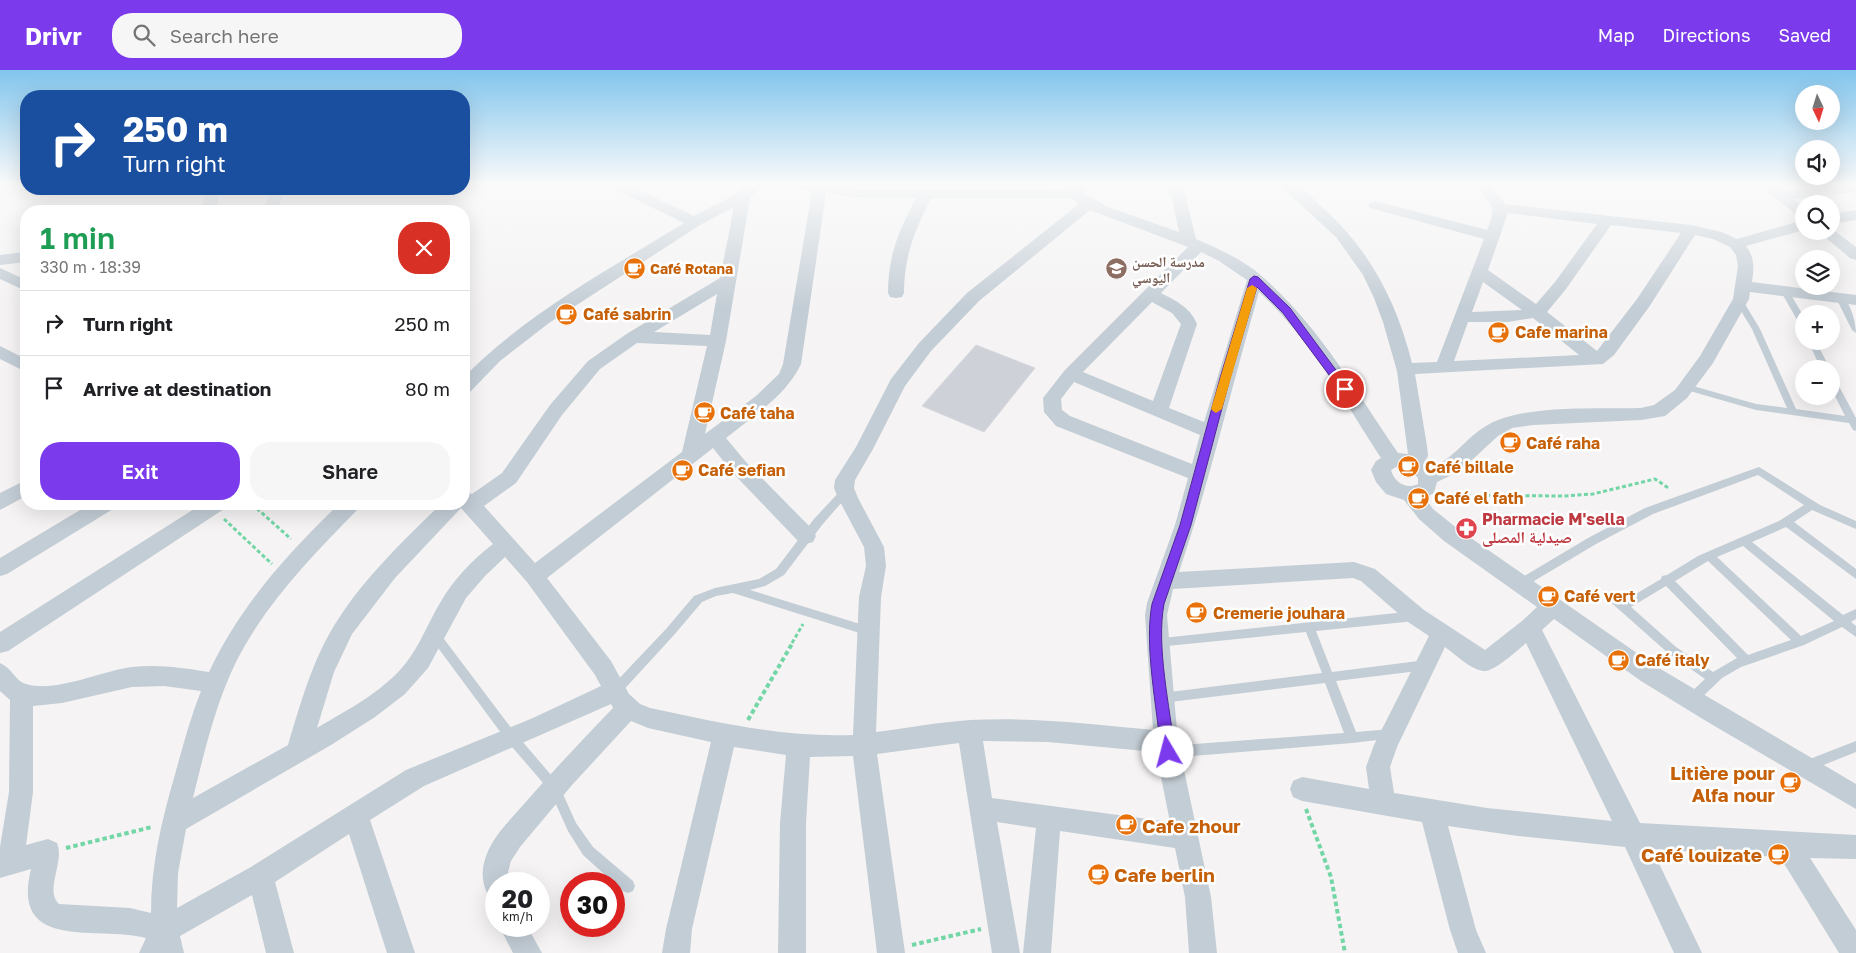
<!DOCTYPE html>
<meta charset="utf-8">
<style>
body{margin:0;font-family:"Golos Text","Noto Naskh Arabic",sans-serif;background:#f6f6f6;color:#202124;height:100vh;display:flex;flex-direction:column;font-size:19px;white-space:nowrap}
*{box-sizing:border-box;margin:0}
p{font-size:16px;color:#757577}
.icon{flex:none;width:28px;height:28px;fill:none;stroke:currentColor;stroke-width:2;stroke-linecap:round;stroke-linejoin:round}
.map{position:relative;flex:1;overflow:hidden}
.details{position:absolute;left:20px;top:135px;width:450px;height:305px;display:flex;flex-direction:column;background:#fff;border-radius:20px;box-shadow:0 5px 20px #0002}
.details>*{flex:none}
.top-card{position:absolute;left:20px;top:20px;width:450px;height:105px;border-radius:20px;box-shadow:0 5px 20px #0002;background:#1a4fa0;color:#fff;overflow:hidden}
.needle{width:32px;rotate:176deg}
.controls{position:absolute;left:1795px;top:15px;display:grid;gap:10px}
.controls a{display:grid;place-items:center;width:45px;height:45px;border-radius:50%;background:#fff;box-shadow:0 5px 20px #0002;font-size:25px}
.speed{position:absolute;left:485px;top:802px;display:flex;gap:10px;font-size:25px;font-weight:700;text-align:center}
.speed>*{display:grid;place-content:center;width:65px;height:65px;border-radius:50%;background:#fff;box-shadow:0 5px 20px #0002;line-height:1}
.speed small{font-size:12px;font-weight:400}
.speed .limit{border:8px solid #d22;background:#fff;color:#111}
.pin{position:absolute;display:grid;place-items:center;width:42px;height:42px;color:#fff;margin:-21px;border:2px solid #fff;border-radius:50%;box-shadow:0 1px 5px #0007}
.me{position:absolute;width:55px;margin:-28px;rotate:352deg;stroke-linejoin:round;filter:drop-shadow(0 0 4px #0008)}
.turn{display:flex;align-items:center;gap:18px;height:105px;padding:0 20px;font-size:22px}
.turn .icon{width:65px;height:65px;stroke-width:2.5}
.turn b{display:block;font-size:35px;line-height:42px}
.round{display:grid;place-items:center;flex:none;width:52px;height:52px;border-radius:20px;background:#f6f6f6}
.overview{display:flex;align-items:center;justify-content:space-between;height:85px;padding:0 20px}
h1{font-size:30px;font-weight:600;line-height:38px;color:#1e9e55}
.cta{display:flex;gap:10px;margin-top:auto;padding:10px 20px}
.cta a{flex:1;height:58px;border-radius:20px;background:#7c3aed;color:#fff;font-size:20px;font-weight:600;line-height:58px;text-align:center}
.cta a+a{background:#f6f6f6;color:#202124}
ul{padding:0;list-style:none}
li{display:flex;align-items:center;gap:15px;height:65px;padding:0 20px;border-top:1px solid #e0e0e0}
li div{flex:1}
li b{display:block;font-size:19px}
li em{font-style:normal}
header{display:flex;align-items:center;gap:30px;box-sizing:border-box;height:70px;padding:0 25px;background:#7c3aed;color:#fff}
header strong{font-size:24px}
nav{display:flex;gap:28px;margin-inline-start:auto;font-size:18px}
.search{width:350px;height:45px;background:#f6f6f6;display:flex;align-items:center;gap:12px;box-sizing:border-box;padding:0 18px;border-radius:20px;color:#757577;font-size:19px}
.map>svg:first-child{display:block}
.building{fill:#ced2d8;stroke:#d6d9de}
.lines{fill:none;stroke-linecap:round;stroke-linejoin:round}
.path-far1{stroke:#73d6a6;stroke-width:3;stroke-dasharray:4 2.5;stroke-linecap:butt}
.path{stroke:#73d6a6;stroke-width:4;stroke-dasharray:4.5 3;stroke-linecap:butt}
.lane{fill:#c3cdd5;fill-rule:evenodd}
.street{fill:#c3cdd5;fill-rule:evenodd}
.route{fill:#7c3aed;stroke:#51269a}
.slow{fill:#f59e0b}
.labels{text-anchor:middle;dominant-baseline:central;stroke-width:5;stroke-linejoin:round;paint-order:stroke}
.far-education-label{font-size:14px;font-weight:bold;fill:#785e54;stroke:#fff;text-anchor:start}
.far-food-label{font-size:14px;font-weight:bold;fill:#c56008;stroke:#fff;text-anchor:start}
.food-label{font-size:16px;font-weight:bold;fill:#c56008;stroke:#fff;text-anchor:start}
.health-label{font-size:16px;font-weight:bold;fill:#be3a42;stroke:#fff;text-anchor:start}
.near-food-label{font-size:19px;font-weight:bold;fill:#c56008;stroke:#fff;text-anchor:end}
</style>
<header>
<strong>Drivr</strong>
<div class="search"><svg class="icon" aria-label="search" viewBox="0 0 24 24"><circle cx="10" cy="10" r="6"/><path d="M15 15l6 6"/></svg>Search here</div>
<nav><a>Map</a><a>Directions</a><a>Saved</a></nav>
</header>
<div class="map">
<svg width="1856" height="883" viewBox="0 0 1856 883">
<rect width="100%" height="100%" fill="#f5f3f3"/>
<path class="building" d="M976 275 1035 298 984 362 922 336Z"/>
<g class="lines">
<path class="path-far1" d="M1441 425 1563 426 1593 424 1655 409 1670 419
M252 434 291 469
M224 449 272 494
M792 573 803 554"/>
<path class="path" d="M748 650 793 572
M1306 739 1331 807 1345 883
M66 778 152 757
M912 875 981 859"/>
<path class="lane" d="M1784 217 1787 218 1804 247V258L1800 255 1780 220Z
M1840 225C1850 230 1856 252 1856 263L1852 260 1836 228Z
M1739 228 1742 229 1760 259 1796 339 1845 346 1831 318V306L1834 307 1856 348V361L1853 360 1849 353 1756 340 1683 319 1682 317 1683 315 1686 314 1756 334 1787 338 1752 259 1735 231Z
M1808 271H1816L1830 299H1821Z
M1759 397 1820 435 1856 451V459L1812 440 1794 452 1856 499V509L1786 457 1752 472 1843 545 1856 539V549L1851 552 1856 556V567L1842 557 1804 575 1741 597 1722 608 1695 634 1691 635 1687 634 1685 630 1687 626 1705 609 1668 583 1606 528 1605 525 1606 522 1610 521 1624 531 1661 509 1662 506 1667 505 1698 486 1779 451 1804 435 1758 405 1653 444 1596 474 1524 517 1520 518 1516 517 1515 514 1516 511 1588 468 1645 438ZM1743 476 1834 551 1801 566 1717 487ZM1708 491 1791 570 1748 585 1675 511ZM1666 516 1737 588 1713 602 1676 577 1631 537Z
M845 418 848 419 850 422 848 425 822 455 784 505 765 516 750 520 873 558 874 561 873 564 869 566 733 523 716 526 702 532 674 565 619 625 615 626 611 625 609 621 611 617 666 559 694 526 715 518 759 509 776 499 814 449 842 419Z
M1415 541 1419 543 1420 546 1419 549 1415 551 1316 561 1332 602 1426 590 1430 592 1432 595 1430 598 1426 600 1336 611 1356 662 1391 659 1395 660 1397 664 1395 668 1352 673 1168 688 1164 686 1162 682 1164 678 1168 676 1344 663 1325 613 1162 633 1158 632 1156 628 1158 624 1162 623 1322 603 1306 562 1157 577 1153 575 1151 572 1153 569Z
M434 559 438 561 515 663 558 713 576 753 593 777 633 811 635 816 633 821 628 823 623 821 583 785 568 761 550 721 507 671 430 567 428 564 430 561Z
M1856 671V682L1806 702 1802 700 1800 696 1802 692Z"/>
<path class="street" d="M610 115H628L694 146 738 123 747 115H763L750 128 726 271 705 364 756 326 779 304 783 294 812 121 796 118 794 115H829L854 119 1069 120 1070 115H1084V123L1108 137 1179 162 1169 115H1183L1196 169C1217 178 1239 188 1257 202 1316 251 1355 320 1398 383L1408 384 1397 301 1383 252 1374 228 1363 205 1336 167 1279 115C1283 115 1290 114 1294 115 1302 117 1318 133 1324 139 1370 180 1397 233 1412 293L1437 292 1484 169 1370 138 1368 135 1370 132 1375 131 1487 160C1498 132 1490 137 1476 115H1490L1505 134 1691 155 1722 162 1737 169 1804 150V160L1746 176C1755 188 1754 198 1752 212L1856 225V235L1750 222 1749 229 1713 293 1687 328 1665 346 1641 350 1533 355 1512 358 1498 366 1460 401 1437 412 1434 423 1425 428 1433 439 1458 459 1657 597 1856 714V739L1706 651 1641 611 1554 549 1542 560 1640 753 1856 765V789L1810 788 1856 860V883H1839L1780 787 1652 779 1702 883H1674L1625 777 1518 766 1448 756 1476 860 1486 883H1458L1450 860 1422 752 1302 731 1293 727 1290 719 1293 711 1302 707 1369 719 1366 697 1374 675 1429 566 1408 552 1361 511 1353 508 1173 519 1167 545 1178 672 1211 827 1217 883H1189L1185 827 1175 778 1060 761 1051 883H1023L1036 758 997 752 1020 883H992L959 673 877 684 905 883H877L853 686 810 687 806 753V883H778L780 753 786 685 734 677 692 859 690 883H662L666 859 711 672 648 658 631 651 572 715 520 777 511 791 508 802 509 814H496V827L487 823C480 808 482 794 489 779 497 762 512 748 524 734 553 701 583 669 613 638L611 634 424 716 370 750 415 883H387L349 764 275 812 294 883H266L252 825 180 866 184 883H139L146 868C98 855 10 883 31 799L0 808V777L9 722 10 630 0 621V593C12 598 15 611 26 614 57 623 100 601 132 597 158 594 184 598 209 602 240 536 287 484 339 434H361L358 439C312 486 264 535 235 594 215 636 204 683 193 728L288 675C301 632 313 588 337 551 365 507 404 470 441 434H464V421L472 424 502 403 550 335 588 291 628 263 720 208 734 137 700 155 549 253 500 291 470 322 464 324V307C527 243 608 200 684 153L612 118ZM826 123 854 127 916 128C899 161 888 185 888 223L890 227 896 228 902 227 904 223C904 185 915 161 931 128H1072L1079 134 967 223 919 273 891 309 856 377 835 410 834 418 838 428 864 477 866 496 859 527 853 665C784 668 717 652 650 638L640 634 629 624 611 591 547 508 713 378 732 402 799 472 806 474 813 472 816 466 813 460 746 392 726 368C753 346 786 326 801 294ZM1090 140 1188 177 1065 300 1043 328 1044 342 1056 356 1188 408 1175 455 1147 533 1145 545 1153 660C1092 654 1032 647 971 650 939 652 908 658 876 662L881 527 886 496 884 477 858 428 854 418 855 410 873 379 905 316 931 281 979 231ZM1508 143 1597 154 1555 212 1536 234 1488 200ZM1611 155 1681 163 1637 229 1597 281 1547 242 1566 219ZM1695 165 1713 169 1730 177 1736 185 1738 196 1733 229 1700 286 1675 320 1654 335 1641 338C1599 339 1520 334 1486 356 1466 368 1455 387 1432 398L1425 391 1428 386 1427 376 1415 304 1603 294 1614 285 1649 237ZM1201 182 1219 191 1247 210 1204 352 1169 338 1197 254C1190 237 1176 231 1161 223ZM1483 212 1522 240 1472 242ZM1259 222C1310 268 1344 331 1381 388L1376 391 1371 400 1376 412 1386 424 1404 430 1419 449 1444 471 1537 537 1522 551 1485 580 1424 540 1375 499 1354 492 1179 502C1210 410 1232 315 1259 222ZM717 224 710 265 654 262ZM1152 232 1172 243 1181 254 1153 331 1083 302ZM1533 248 1579 285 1454 291 1468 252H1508ZM637 273 707 276 682 382 535 493 484 436 516 413 562 345 600 299ZM1074 312 1200 365 1192 394 1070 346 1062 340 1061 329ZM1396 397C1406 397 1412 401 1418 408V414C1406 420 1394 412 1391 400ZM461 438 493 474C472 490 453 510 440 533 428 553 420 575 406 593 383 622 347 640 317 658L334 602 352 564 395 508ZM505 487 527 512 595 605 601 616 533 648 406 700 251 797 177 838 178 803 186 759 331 675 375 647 405 624 428 598 466 528 485 506ZM1526 573 1612 751 1487 738 1394 723 1390 697 1397 677 1445 577C1456 585 1470 599 1483 601 1493 603 1518 580 1526 573ZM164 616 201 621C190 649 182 679 174 708 161 753 151 796 151 843L130 838 59 834C44 820 65 792 57 773L48 769 26 775 33 722V636L62 633 132 617ZM983 671 1048 672 1156 682 1170 752 992 728Z
M1759 115H1775L1783 121 1856 115V122L1794 129 1804 137V148L1799 147Z
M205 119H219L217 141H202Z
M272 119H286L276 141H262Z
M1856 140V150L1831 154V144Z
M1831 158 1856 177V190L1850 188 1818 161H1831Z
M26 182V192L0 195V185Z
M0 198 26 210V221L0 209Z
M0 276 26 289V302L0 289Z
M26 410V426L0 440V423Z
M90 434H116L113 439 7 504 0 506V488Z
M202 434H227L224 439 8 581 0 583V562Z
M499 856H527L542 883H513Z"/>
</g>
<linearGradient id="sky" x2="0" y2="1"><stop stop-color="#82c5ed"/><stop offset="0.48" stop-color="#fafafa"/><stop offset="1" stop-color="#fafafa" stop-opacity="0"/></linearGradient>
<rect width="1856" height="238" fill="url(#sky)"/>
<path class="route" d="M1254 206 1258 207 1290 238 1350 319 1348 321H1341L1283 243 1257 217 1230 308 1191 455 1164 534C1156 576 1170 638 1175 682L1173 686 1168 688 1163 686 1161 682C1157 637 1144 576 1152 534L1180 455 1220 308 1250 209Z"/>
<path class="slow" d="M1252 215 1257 218 1222 339 1216 343 1213 341 1211 339 1247 218Z"/>
<defs>
<symbol id="cafe-disc" viewBox="-11 -11 22 22"><circle r="9.5" fill="#e8710a" stroke="#fff"/><path d="M-5.5-4.5H6V0H3Q3 3.5 0 3.5H-2.5Q-5.5 3.5-5.5 0ZM3-3.2v2h1.7v-2ZM-6 4.5H4V6H-6Z" fill="#fff"/></symbol>
<symbol id="school-disc" viewBox="-11 -11 22 22"><circle r="9.5" fill="#8d6e63" stroke="#fff"/><path d="M0-5L7-2L0 1L-7-2ZM-4 1L0 2.5L4 1V4Q0 6-4 4Z" fill="#fff"/></symbol>
<symbol id="pharmacy-disc" viewBox="-11 -11 22 22"><circle r="9.5" fill="#e0444e" stroke="#fff"/><path d="M-2-6h4v4h4v4h-4v4h-4v-4h-4v-4h4Z" fill="#fff"/></symbol>
</defs>
<g fill-rule="evenodd">
<use href="#cafe-disc" x="622" y="186" width="25" height="25"/>
<use href="#school-disc" x="1104" y="186" width="25" height="25"/>
<use href="#cafe-disc" x="554" y="232" width="25" height="25"/>
<use href="#cafe-disc" x="1486" y="250" width="25" height="25"/>
<use href="#cafe-disc" x="692" y="330" width="25" height="25"/>
<use href="#cafe-disc" x="1498" y="360" width="25" height="25"/>
<use href="#cafe-disc" x="1396" y="384" width="25" height="25"/>
<use href="#cafe-disc" x="670" y="388" width="25" height="25"/>
<use href="#cafe-disc" x="1406" y="416" width="25" height="25"/>
<use href="#pharmacy-disc" x="1454" y="446" width="25" height="25"/>
<use href="#cafe-disc" x="1536" y="514" width="25" height="25"/>
<use href="#cafe-disc" x="1184" y="530" width="25" height="25"/>
<use href="#cafe-disc" x="1606" y="578" width="25" height="25"/>
<use href="#cafe-disc" x="1778" y="700" width="25" height="25"/>
<use href="#cafe-disc" x="1114" y="742" width="25" height="25"/>
<use href="#cafe-disc" x="1766" y="772" width="25" height="25"/>
<use href="#cafe-disc" x="1086" y="792" width="25" height="25"/>
</g>
<g class="labels">
<g class="far-education-label">
<text x="1132" y="191">مدرسة الحسن<tspan x="1132" dy="16">اليوسي</tspan></text>
</g>
<g class="far-food-label">
<text x="650" y="198">Café Rotana</text>
</g>
<g class="food-label">
<text x="583" y="244">Café sabrin</text>
<text x="1515" y="262">Cafe marina</text>
<text x="720" y="343">Café taha</text>
<text x="1526" y="373">Café raha</text>
<text x="1425" y="397">Café billale</text>
<text x="698" y="400">Café sefian</text>
<text x="1434" y="428">Café el fath</text>
<text x="1564" y="526">Café vert</text>
<text x="1213" y="543">Cremerie jouhara</text>
<text x="1635" y="590">Café italy</text>
</g>
<g class="health-label">
<text x="1482" y="449">Pharmacie M'sella<tspan x="1482" dy="18">صيدلية المصلى</tspan></text>
</g>
<g class="near-food-label">
<text x="1775" y="702">Litière pour<tspan x="1775" dy="22">Alfa nour</tspan></text>
<text x="1142" y="755" text-anchor="start">Cafe zhour</text>
<text x="1762" y="784">Café louizate</text>
<text x="1114" y="804" text-anchor="start">Cafe berlin</text>
</g>
</g>
</svg>
<div class="controls">
<a><svg class="needle" viewBox="-14 -14 28 28"><path d="M0-13l5 13h-10z" fill="#e53935"/><path d="M0 13l5-13h-10z" fill="#757577"/></svg></a>
<a><svg class="icon" aria-label="sound" viewBox="0 0 24 24"><path d="M4 9h4l5-4v14l-5-4H4zM17 9q2 3 0 6"/></svg></a>
<a><svg class="icon" aria-label="search" viewBox="0 0 24 24"><circle cx="10" cy="10" r="6"/><path d="M15 15l6 6"/></svg></a>
<a><svg class="icon" aria-label="layers" viewBox="0 0 24 24"><path d="M12 4l9 5-9 5-9-5zM3 14l9 5 9-5"/></svg></a>
<a>+</a>
<a>−</a>
</div>
<div class="speed"><div>20<small>km/h</small></div><div class="limit">30</div></div>
<div class="pin" style="left:1345px;top:319px;background:#d93025"><svg class="icon" aria-label="arrive" viewBox="0 0 24 24"><path d="M6 21V4h12l-3 4 3 4H6"/></svg></div>
<svg class="me" style="left:1168px;top:682px" viewBox="-20 -20 40 40"><circle r="19" fill="#fff"/><path d="M0-13L10 11 0 6-10 11z" fill="#7c3aed"/></svg>
<div class="top-card">
<div class="turn"><svg class="icon" aria-label="right" viewBox="0 0 24 24"><path d="M7 20v-9h11M14 6l5 5-5 5"/></svg><div><b>250 m</b>Turn right</div></div>
</div>
<section class="details">
<div class="overview"><div><h1>1 min</h1><p>330 m · 18:39</p></div><a class="round" style="background:#d93025;color:#fff"><svg class="icon" aria-label="close" viewBox="0 0 24 24"><path d="M6 6l12 12M18 6L6 18"/></svg></a></div>
<ul>
<li><svg class="icon" aria-label="right" viewBox="0 0 24 24"><path d="M7 20v-9h11M14 6l5 5-5 5"/></svg><div><b>Turn right</b></div><em>250 m</em></li>
<li><svg class="icon" aria-label="arrive" viewBox="0 0 24 24"><path d="M6 21V4h12l-3 4 3 4H6"/></svg><div><b>Arrive at destination</b></div><em>80 m</em></li>
</ul>
<div class="cta"><a>Exit</a><a>Share</a></div>
</section>
</div>
